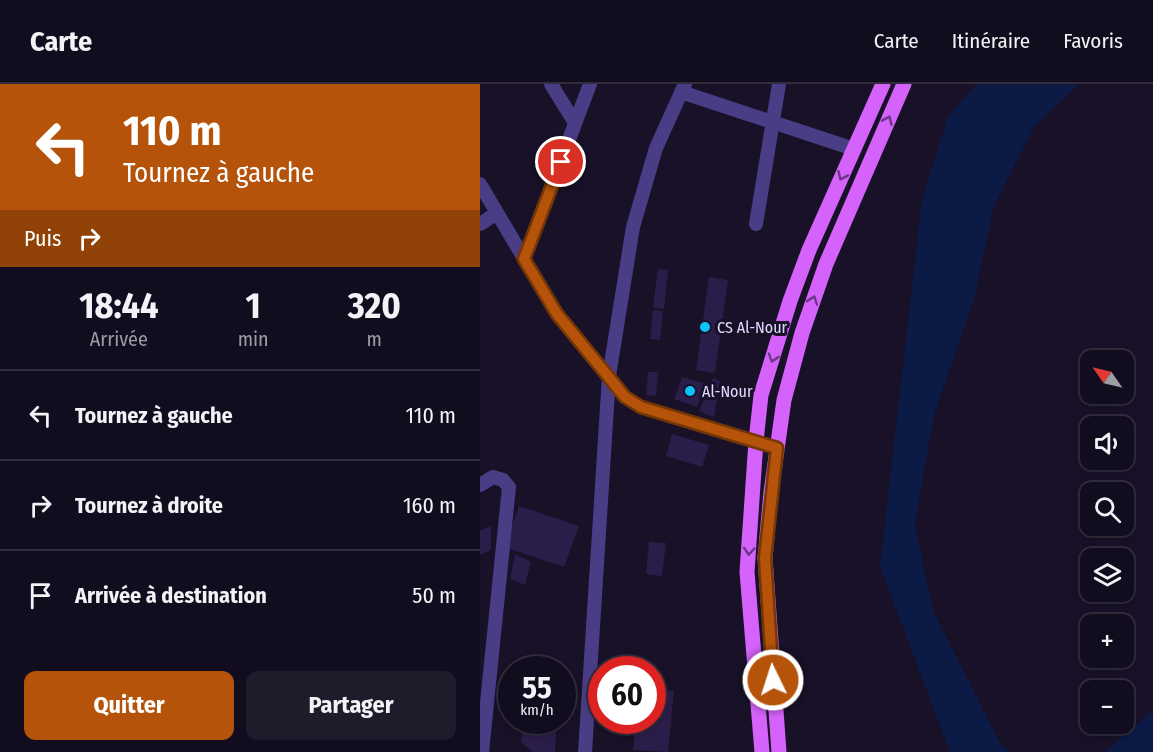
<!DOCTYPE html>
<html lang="fr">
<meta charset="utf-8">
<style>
body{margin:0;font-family:"Fira Sans Condensed",sans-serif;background:#1f1b2b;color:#f1f3f6;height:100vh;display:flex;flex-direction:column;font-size:22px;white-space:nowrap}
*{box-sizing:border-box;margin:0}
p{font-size:20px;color:#9c9ca4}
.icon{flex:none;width:33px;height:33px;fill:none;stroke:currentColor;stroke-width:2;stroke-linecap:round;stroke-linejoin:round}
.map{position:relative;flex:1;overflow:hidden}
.sheet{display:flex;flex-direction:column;background:#120d1e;width:480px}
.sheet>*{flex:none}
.banner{background:#b45309;color:#fff;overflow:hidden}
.needle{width:39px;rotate:304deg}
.controls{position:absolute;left:600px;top:266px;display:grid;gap:12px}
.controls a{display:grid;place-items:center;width:54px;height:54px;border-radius:12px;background:#120d1e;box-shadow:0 3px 9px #0003,0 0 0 2px #312d3c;font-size:30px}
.speed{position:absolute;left:18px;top:572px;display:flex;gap:12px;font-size:30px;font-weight:700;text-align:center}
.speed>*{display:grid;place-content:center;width:78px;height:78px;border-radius:50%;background:#120d1e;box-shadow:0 3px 9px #0003,0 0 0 2px #312d3c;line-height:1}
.speed small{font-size:15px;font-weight:400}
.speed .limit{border:9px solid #d22;background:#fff;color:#111}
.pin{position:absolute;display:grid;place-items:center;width:51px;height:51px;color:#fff;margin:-26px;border:3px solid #fff;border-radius:50%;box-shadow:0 2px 6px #0007}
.me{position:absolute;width:66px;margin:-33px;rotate:356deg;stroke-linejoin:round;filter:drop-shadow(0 0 4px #0008)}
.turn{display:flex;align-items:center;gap:21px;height:126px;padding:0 24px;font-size:27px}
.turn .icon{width:78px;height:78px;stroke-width:2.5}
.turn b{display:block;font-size:42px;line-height:51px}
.then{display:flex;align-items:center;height:57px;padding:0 24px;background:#0003;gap:12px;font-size:22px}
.eta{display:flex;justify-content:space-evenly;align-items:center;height:102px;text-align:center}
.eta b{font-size:36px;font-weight:700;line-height:42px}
.cta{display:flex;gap:12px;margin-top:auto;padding:12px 24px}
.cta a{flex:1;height:69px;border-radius:12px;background:#b45309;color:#fff;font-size:24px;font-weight:700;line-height:69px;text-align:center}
.cta a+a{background:#1f1b2b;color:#f1f3f6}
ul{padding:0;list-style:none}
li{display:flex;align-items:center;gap:18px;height:90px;padding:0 24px;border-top:2px solid #312d3c}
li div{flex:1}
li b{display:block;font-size:22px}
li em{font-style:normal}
header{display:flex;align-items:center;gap:36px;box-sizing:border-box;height:84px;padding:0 30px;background:#120d1e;border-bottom:2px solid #312d3c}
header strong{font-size:28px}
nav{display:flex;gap:33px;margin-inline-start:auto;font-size:21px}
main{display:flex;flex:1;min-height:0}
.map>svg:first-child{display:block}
.water{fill:#0c1a46}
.building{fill:#2b1d49}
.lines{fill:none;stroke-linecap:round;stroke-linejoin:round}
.street{stroke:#493d86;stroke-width:14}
.primary{stroke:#d563fb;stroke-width:15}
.oneway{stroke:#6d3687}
.route-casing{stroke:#753606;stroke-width:15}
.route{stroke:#b45309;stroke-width:10}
.poi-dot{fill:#0ac4f9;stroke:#181128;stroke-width:2}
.labels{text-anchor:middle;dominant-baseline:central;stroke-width:6;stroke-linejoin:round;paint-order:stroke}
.poi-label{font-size:16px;fill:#e2d9fe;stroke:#181128;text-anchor:start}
</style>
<header>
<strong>Carte</strong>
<nav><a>Carte</a><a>Itinéraire</a><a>Favoris</a></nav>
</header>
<main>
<section class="sheet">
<div class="banner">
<div class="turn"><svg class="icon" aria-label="left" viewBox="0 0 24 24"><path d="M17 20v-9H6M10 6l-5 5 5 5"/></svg><div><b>110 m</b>Tournez à gauche</div></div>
<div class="then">Puis<svg class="icon" aria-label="right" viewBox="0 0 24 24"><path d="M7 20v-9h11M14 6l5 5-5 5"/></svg></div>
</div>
<div class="eta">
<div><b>18:44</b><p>Arrivée</p></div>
<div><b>1</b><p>min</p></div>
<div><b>320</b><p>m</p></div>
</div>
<ul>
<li><svg class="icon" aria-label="left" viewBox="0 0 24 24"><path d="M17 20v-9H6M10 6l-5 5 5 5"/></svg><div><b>Tournez à gauche</b></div><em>110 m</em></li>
<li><svg class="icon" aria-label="right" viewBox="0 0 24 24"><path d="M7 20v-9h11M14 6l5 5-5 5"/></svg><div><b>Tournez à droite</b></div><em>160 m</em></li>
<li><svg class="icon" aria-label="arrive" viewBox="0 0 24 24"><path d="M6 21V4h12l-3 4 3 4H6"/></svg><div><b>Arrivée à destination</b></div><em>50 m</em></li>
</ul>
<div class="cta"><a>Quitter</a><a>Partager</a></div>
</section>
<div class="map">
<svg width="673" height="668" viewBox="0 0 673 668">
<rect width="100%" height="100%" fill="#181128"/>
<path class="water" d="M497 0H599L554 43 514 122 494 215 454 331 435 440 453 527 521 661 530 668H470L400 483 442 115 468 32Z
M673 626V668H624H625Z"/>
<path class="building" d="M178 185 188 186 184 225 173 224Z
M229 193 248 196 235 289 216 286Z
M173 226 183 227 180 256 170 255Z
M168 288H178L176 312 166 311Z
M202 293 226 300 217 323 194 315Z
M233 294 240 297 234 333 219 327Z
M192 350 229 361 222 383 186 372Z
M39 422 99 442 84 483 25 463Z
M11 442V466L0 471V447Z
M169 458 186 459 182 492 166 490Z
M35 470 51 478 45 501 30 495Z
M172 605 194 607 188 668 153 666 156 636H172Z
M43 636H77L75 668H53L41 658Z"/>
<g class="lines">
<path class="street" d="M71 0 95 39
M201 8 374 65
M0 100 77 230 145 313 161 323 297 364
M0 140 17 129
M276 140 299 0
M44 175 110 0
M0 401 13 393 23 396 29 403 2 668
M105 668 129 292 153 143 176 64 205 0"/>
<path class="primary" d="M282 668 267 488 276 357 281 311 310 217 329 166 403 0
M299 668 285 474 291 408 304 316 322 249 346 180 424 0"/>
</g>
<defs><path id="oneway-chevron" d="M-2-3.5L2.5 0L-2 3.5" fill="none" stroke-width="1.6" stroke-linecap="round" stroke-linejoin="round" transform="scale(1.5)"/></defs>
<g class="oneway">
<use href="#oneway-chevron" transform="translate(408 36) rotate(-66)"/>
<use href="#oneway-chevron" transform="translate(362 92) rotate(114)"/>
<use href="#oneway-chevron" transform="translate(333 216) rotate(-71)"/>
<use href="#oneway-chevron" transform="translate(293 274) rotate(107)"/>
<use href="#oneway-chevron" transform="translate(269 467) rotate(94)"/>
</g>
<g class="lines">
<defs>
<path id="route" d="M81 78 44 175 77 230 145 313 161 323 297 364 285 474 293 596"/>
</defs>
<use href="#route" class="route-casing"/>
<use href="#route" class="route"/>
</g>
<g class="poi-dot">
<circle cx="225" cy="243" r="6"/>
<circle cx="210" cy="307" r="6"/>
</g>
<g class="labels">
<g class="poi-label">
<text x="237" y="243">CS Al-Nour</text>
<text x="222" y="307">Al-Nour</text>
</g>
</g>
</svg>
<div class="controls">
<a><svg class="needle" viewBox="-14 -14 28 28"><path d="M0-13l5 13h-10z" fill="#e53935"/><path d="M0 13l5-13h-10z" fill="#9c9ca4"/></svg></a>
<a><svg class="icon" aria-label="sound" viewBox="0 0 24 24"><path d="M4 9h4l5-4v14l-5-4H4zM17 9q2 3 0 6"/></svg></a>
<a><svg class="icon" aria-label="search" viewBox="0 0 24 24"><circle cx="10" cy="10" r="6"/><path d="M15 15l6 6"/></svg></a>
<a><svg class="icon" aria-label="layers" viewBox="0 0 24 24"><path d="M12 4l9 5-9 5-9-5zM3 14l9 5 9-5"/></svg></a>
<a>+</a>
<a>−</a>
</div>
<div class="speed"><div>55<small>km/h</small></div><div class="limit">60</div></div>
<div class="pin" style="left:81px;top:78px;background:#d93025"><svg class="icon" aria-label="arrive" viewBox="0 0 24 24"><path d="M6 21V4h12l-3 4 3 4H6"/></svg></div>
<svg class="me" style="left:293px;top:596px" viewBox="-20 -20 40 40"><circle r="17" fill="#b45309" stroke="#fff" stroke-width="3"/><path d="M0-11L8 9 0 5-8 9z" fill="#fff"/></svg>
</div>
</main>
